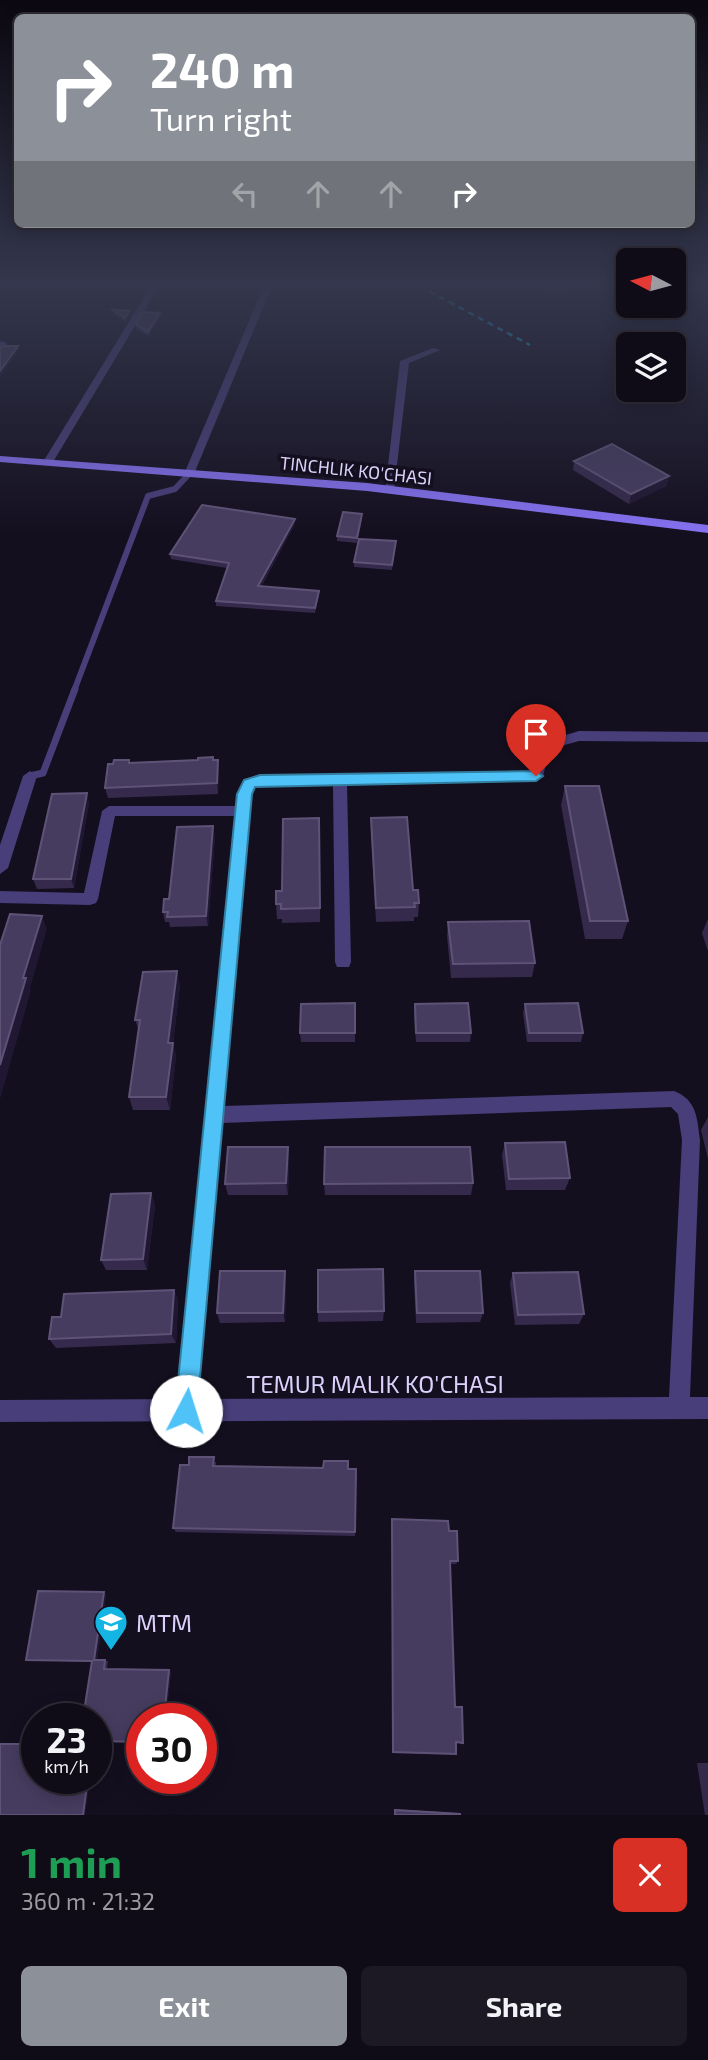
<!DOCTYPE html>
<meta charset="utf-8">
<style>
body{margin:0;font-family:"Exo 2",sans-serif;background:#1d1924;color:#f1f3f6;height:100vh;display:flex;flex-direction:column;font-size:26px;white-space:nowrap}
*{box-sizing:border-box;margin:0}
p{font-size:23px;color:#9b9ba1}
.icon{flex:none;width:38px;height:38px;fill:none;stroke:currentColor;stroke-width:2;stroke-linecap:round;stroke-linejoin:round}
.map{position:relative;height:1815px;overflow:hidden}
.details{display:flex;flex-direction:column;background:#0f0b17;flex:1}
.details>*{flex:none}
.banner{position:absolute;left:14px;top:14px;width:681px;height:214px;border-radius:10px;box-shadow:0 4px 18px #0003,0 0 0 2px #2f2b36;background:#8c9099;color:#fff;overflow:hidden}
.needle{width:46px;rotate:276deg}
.controls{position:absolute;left:616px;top:248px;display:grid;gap:14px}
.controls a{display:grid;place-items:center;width:70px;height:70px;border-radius:10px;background:#0f0b17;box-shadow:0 4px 18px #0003,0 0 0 2px #2f2b36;font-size:35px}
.speed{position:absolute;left:21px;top:1703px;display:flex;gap:14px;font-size:35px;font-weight:700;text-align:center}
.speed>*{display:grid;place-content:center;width:91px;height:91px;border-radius:50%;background:#0f0b17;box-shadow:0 4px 18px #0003,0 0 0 2px #2f2b36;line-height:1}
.speed small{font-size:18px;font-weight:400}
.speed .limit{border:10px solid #d22;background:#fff;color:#111}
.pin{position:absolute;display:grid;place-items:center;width:60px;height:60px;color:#fff;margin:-72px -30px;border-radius:50% 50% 50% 0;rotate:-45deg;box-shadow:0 0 7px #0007}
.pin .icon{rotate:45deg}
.me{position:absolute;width:77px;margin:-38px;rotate:5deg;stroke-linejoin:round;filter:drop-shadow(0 0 5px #0008)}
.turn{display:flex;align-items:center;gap:24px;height:147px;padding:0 21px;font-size:32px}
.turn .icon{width:91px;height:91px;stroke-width:2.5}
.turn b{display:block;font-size:49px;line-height:60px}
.lanes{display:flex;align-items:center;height:66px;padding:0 21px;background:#0003;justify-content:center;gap:35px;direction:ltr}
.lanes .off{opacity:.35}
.round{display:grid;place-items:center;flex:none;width:74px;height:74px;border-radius:10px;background:#1d1924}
.summary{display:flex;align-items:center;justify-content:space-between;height:119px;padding:0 21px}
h1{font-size:42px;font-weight:700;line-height:52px;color:#1e9e55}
.cta{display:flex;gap:14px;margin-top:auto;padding:14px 21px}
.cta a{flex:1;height:80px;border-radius:10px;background:#8c9099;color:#fff;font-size:28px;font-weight:700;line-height:80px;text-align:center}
.cta a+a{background:#1d1924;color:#f1f3f6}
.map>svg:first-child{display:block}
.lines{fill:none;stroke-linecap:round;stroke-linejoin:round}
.lane-far1{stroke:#483e7a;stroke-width:6}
.lane{stroke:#483e7a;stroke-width:7}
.street{fill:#483e7a;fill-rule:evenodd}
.secondary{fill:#8571f2;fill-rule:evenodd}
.rail{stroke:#15b5e3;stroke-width:2.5;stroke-dasharray:6 5;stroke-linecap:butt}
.wall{fill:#352a4c}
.shaded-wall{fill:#201732}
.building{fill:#463c5f;stroke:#5e5377;stroke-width:2}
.route{fill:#4fc3f7;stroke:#337fa1;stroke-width:2}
.labels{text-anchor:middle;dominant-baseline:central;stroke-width:7;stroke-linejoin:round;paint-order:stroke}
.far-street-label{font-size:18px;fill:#dbd1fb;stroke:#140f1f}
.near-street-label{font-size:24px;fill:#dbd1fb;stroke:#140f1f}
.near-poi-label{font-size:24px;fill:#dbd1fb;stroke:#140f1f;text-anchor:start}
</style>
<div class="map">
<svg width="708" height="1815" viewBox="0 0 708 1815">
<rect width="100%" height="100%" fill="#140f1f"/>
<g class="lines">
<path class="lane-far1" d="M74 691 148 496 175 489 189 474"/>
<path class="lane" d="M30 776 43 773 75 689"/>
<path class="street" d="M154 281H162L53 462 44 464 43 462Z
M266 281H274L194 474 185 476 184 474Z
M3 341 7 344 0 351V342Z
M433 348 440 350 409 363 394 490 385 492 400 361Z
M579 731 708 732V742L579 741 550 749 543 776 536 781 347 784 351 962 349 967H337L335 962 333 784 255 786 251 794 224 1106 674 1091C697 1100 697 1118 700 1140L690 1397H708V1419L0 1422V1400L176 1399 235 816H115L98 899 96 903 90 905 0 903V891L84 893 102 811 109 806H236L237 794 244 779 260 775 530 771 539 743ZM671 1107 678 1114 682 1140 669 1397 198 1399 222 1123Z
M30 771 37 776 8 868 0 874V845L23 776Z"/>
<path class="secondary" d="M0 456 367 483 708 525V533L367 491 0 462Z"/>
<path class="rail" d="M410 281 530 345"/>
</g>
<path class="wall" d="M163 281H183L181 284 164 283Z
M542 281H585V283H571L572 286 571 291H545Z
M113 310 130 316 126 322 114 315Z
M161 318 149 336 136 329V324Z
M574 461 669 476 666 486 629 504 573 470Z
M362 519 357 543 337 541V536Z
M295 524 261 587 319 591V596L315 613 216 606V601L227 568 171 559 170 554Z
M396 541 392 570 354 567V562Z
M129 760 130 763 213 760 219 770 218 794 108 798 105 788 113 764Z
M565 786 628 921 622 939H585L561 805Z
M89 803 74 888 37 889 33 879Z
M371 818 413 890 419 903 418 917H414V921L376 922 371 833Z
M320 833V922L282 923V919H277L276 904 282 891Z
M215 836 208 926 170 927 169 922H165L163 912 169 899Z
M708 919V951L702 933Z
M448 922 535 963 532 977 451 978 447 936Z
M180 985 173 1044 176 1056 170 1110H133L129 1097 139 1031 135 1020Z
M355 1003V1042H301L300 1033Z
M415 1004 471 1033 470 1042H416L414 1013Z
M525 1004 583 1033 581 1042H527L523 1013Z
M708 1117V1159L701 1130Z
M505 1143 570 1178 565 1190H506L502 1155Z
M289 1159 288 1195H228L225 1184Z
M473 1183 471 1195H325L324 1184Z
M151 1193 155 1205 147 1270H106L101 1260Z
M415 1271 483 1313 480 1322 416 1323 414 1282Z
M513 1273 584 1314 579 1324 515 1325 510 1283Z
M286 1281 285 1322 220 1323 217 1313Z
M174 1290 178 1300 176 1343 56 1348 49 1339 61 1317Z
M384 1311 383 1321 318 1322V1312Z
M216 1462V1466L356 1469 355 1536 176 1532 173 1528 189 1465Z
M392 1519 449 1531 458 1561 456 1564H450L456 1754 392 1753Z
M106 1594 97 1660 108 1661 107 1669 171 1671 166 1718 92 1662 26 1660Z
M697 1763H708V1815H705Z
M394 1809 458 1813 460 1815H394Z"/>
<path class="shaded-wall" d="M129 311 130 316 126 322 125 318Z
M160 313 161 318 149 336 148 332Z
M18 346 19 351 0 377V371Z
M669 476 666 486 629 504 631 494Z
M295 519V524L258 591V586Z
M218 760 219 770 218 794 217 783Z
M87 793 89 803 74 888 71 879Z
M213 826 215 836 208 926 206 916Z
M42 916 47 929 30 988 31 991 0 1099V1065L23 978Z
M177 971 180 985 173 1044 176 1056 170 1110 166 1097 168 1043Z
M288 1147 289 1159 288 1195 286 1183Z
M151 1193 155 1205 147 1270 143 1259Z
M285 1271 286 1281 285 1322 283 1313Z
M174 1290 178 1300 176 1343 171 1334Z
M104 1592 106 1594 97 1661 94 1660Z
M169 1670 171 1671 166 1718H164Z
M88 1778H91L85 1815H83Z"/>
<path class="building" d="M544 281H570L572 286H545Z
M113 310 129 311 125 318Z
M143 312 160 313 148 332 136 324Z
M3 346H18L0 371V348Z
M612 444 669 476 631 494 574 461Z
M202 505 295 519 258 586 319 591 315 608 216 601 229 563 170 554Z
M343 512 362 514 357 538 337 536Z
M359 539 396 541 392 565 354 562Z
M213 757V760H218L217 783 105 788 108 764H113L114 760H129V763L198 760V758Z
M565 786H599L628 921H590Z
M87 793 71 879H33L52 794Z
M407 817 413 890H418L419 903H414L415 907 376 908 371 818Z
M319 818 320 908 281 909V904H276V891H282L283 819Z
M213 826 206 916 167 917 168 912H163L164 899H169L177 827Z
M10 914 42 916 23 978H26L0 1065V945Z
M529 921 535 963 453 964 448 922Z
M177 971 168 1043H173L166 1097H129L140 1020H135L143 972Z
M355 1003V1033H300L301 1004Z
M468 1003 471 1033H416L415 1004Z
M578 1003 583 1033H529L525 1004Z
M565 1142 570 1178 509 1179 505 1143Z
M228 1147H288L286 1183 225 1184Z
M325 1147H470L473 1183 324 1184Z
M151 1193 143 1259 101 1260 111 1194Z
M383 1269 384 1311 318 1312V1270Z
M220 1271H285L283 1313H217Z
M415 1271H480L483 1313H417Z
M578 1272 584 1314 518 1315 513 1273Z
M174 1290 171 1334 49 1339 52 1317H61L64 1294Z
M189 1457H214L213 1466 323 1468 324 1461H348V1469H356L355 1532 173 1528 180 1465H189Z
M392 1519 448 1521 449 1531H457L458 1561H450L455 1707H462L463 1743 456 1742V1754L393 1752Z
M38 1591 104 1592 94 1660H105L104 1669 169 1670 164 1718H142V1742L96 1741V1718H83L92 1661 26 1660Z
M0 1744H37V1778H88L83 1815H0Z
M395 1810 460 1814V1815H395Z"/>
<linearGradient id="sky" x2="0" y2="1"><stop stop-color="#0b0811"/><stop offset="0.53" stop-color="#34374d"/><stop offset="1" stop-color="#34374d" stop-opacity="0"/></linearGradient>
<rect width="708" height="535" fill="url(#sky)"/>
<path class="route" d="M536 771 543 776 536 781 255 787 252 794 197 1411 194 1418 186 1422 178 1418 175 1411 237 794 244 780 260 775Z"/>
<defs>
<symbol id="school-pin" viewBox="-11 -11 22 30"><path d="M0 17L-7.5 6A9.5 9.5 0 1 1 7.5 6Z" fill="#15b5e3" stroke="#140f1f"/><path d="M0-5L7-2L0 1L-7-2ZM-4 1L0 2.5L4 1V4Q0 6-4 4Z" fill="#fff"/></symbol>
</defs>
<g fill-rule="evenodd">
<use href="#school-pin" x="92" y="1603" width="38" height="52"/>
</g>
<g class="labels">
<g class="far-street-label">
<text transform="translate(356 470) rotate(6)">TINCHLIK KO'CHASI</text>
</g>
<g class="near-street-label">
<text x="375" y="1383">TEMUR MALIK KO'CHASI</text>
</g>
<g class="near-poi-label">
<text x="136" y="1622">MTM</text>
</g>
</g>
</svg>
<div class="controls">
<a><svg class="needle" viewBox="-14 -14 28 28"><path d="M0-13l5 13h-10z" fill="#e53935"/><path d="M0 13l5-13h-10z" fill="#9b9ba1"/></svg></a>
<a><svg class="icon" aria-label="layers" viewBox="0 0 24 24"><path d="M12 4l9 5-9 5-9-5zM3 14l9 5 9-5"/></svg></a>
</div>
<div class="speed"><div>23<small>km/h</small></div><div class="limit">30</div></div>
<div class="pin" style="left:536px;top:776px;background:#d93025"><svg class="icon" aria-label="arrive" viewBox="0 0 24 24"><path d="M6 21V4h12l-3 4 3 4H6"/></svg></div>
<svg class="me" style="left:186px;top:1411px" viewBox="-20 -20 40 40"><circle r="19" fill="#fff"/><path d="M0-13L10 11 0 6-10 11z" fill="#4fc3f7"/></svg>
<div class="banner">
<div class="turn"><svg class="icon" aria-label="right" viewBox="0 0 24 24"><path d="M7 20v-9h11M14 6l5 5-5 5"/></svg><div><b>240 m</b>Turn right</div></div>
<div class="lanes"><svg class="icon off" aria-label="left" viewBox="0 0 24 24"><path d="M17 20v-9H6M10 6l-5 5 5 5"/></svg><svg class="icon off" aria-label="ahead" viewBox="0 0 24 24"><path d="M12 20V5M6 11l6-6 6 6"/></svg><svg class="icon off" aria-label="ahead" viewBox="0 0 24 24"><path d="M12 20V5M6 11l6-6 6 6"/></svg><svg class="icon" aria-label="right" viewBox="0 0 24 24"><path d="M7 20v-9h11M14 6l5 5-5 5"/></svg></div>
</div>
</div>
<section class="details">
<div class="summary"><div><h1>1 min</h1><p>360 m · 21:32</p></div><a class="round" style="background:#d93025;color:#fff"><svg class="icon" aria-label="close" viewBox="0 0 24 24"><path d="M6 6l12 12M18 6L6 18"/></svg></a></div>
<div class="cta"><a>Exit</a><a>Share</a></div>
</section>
